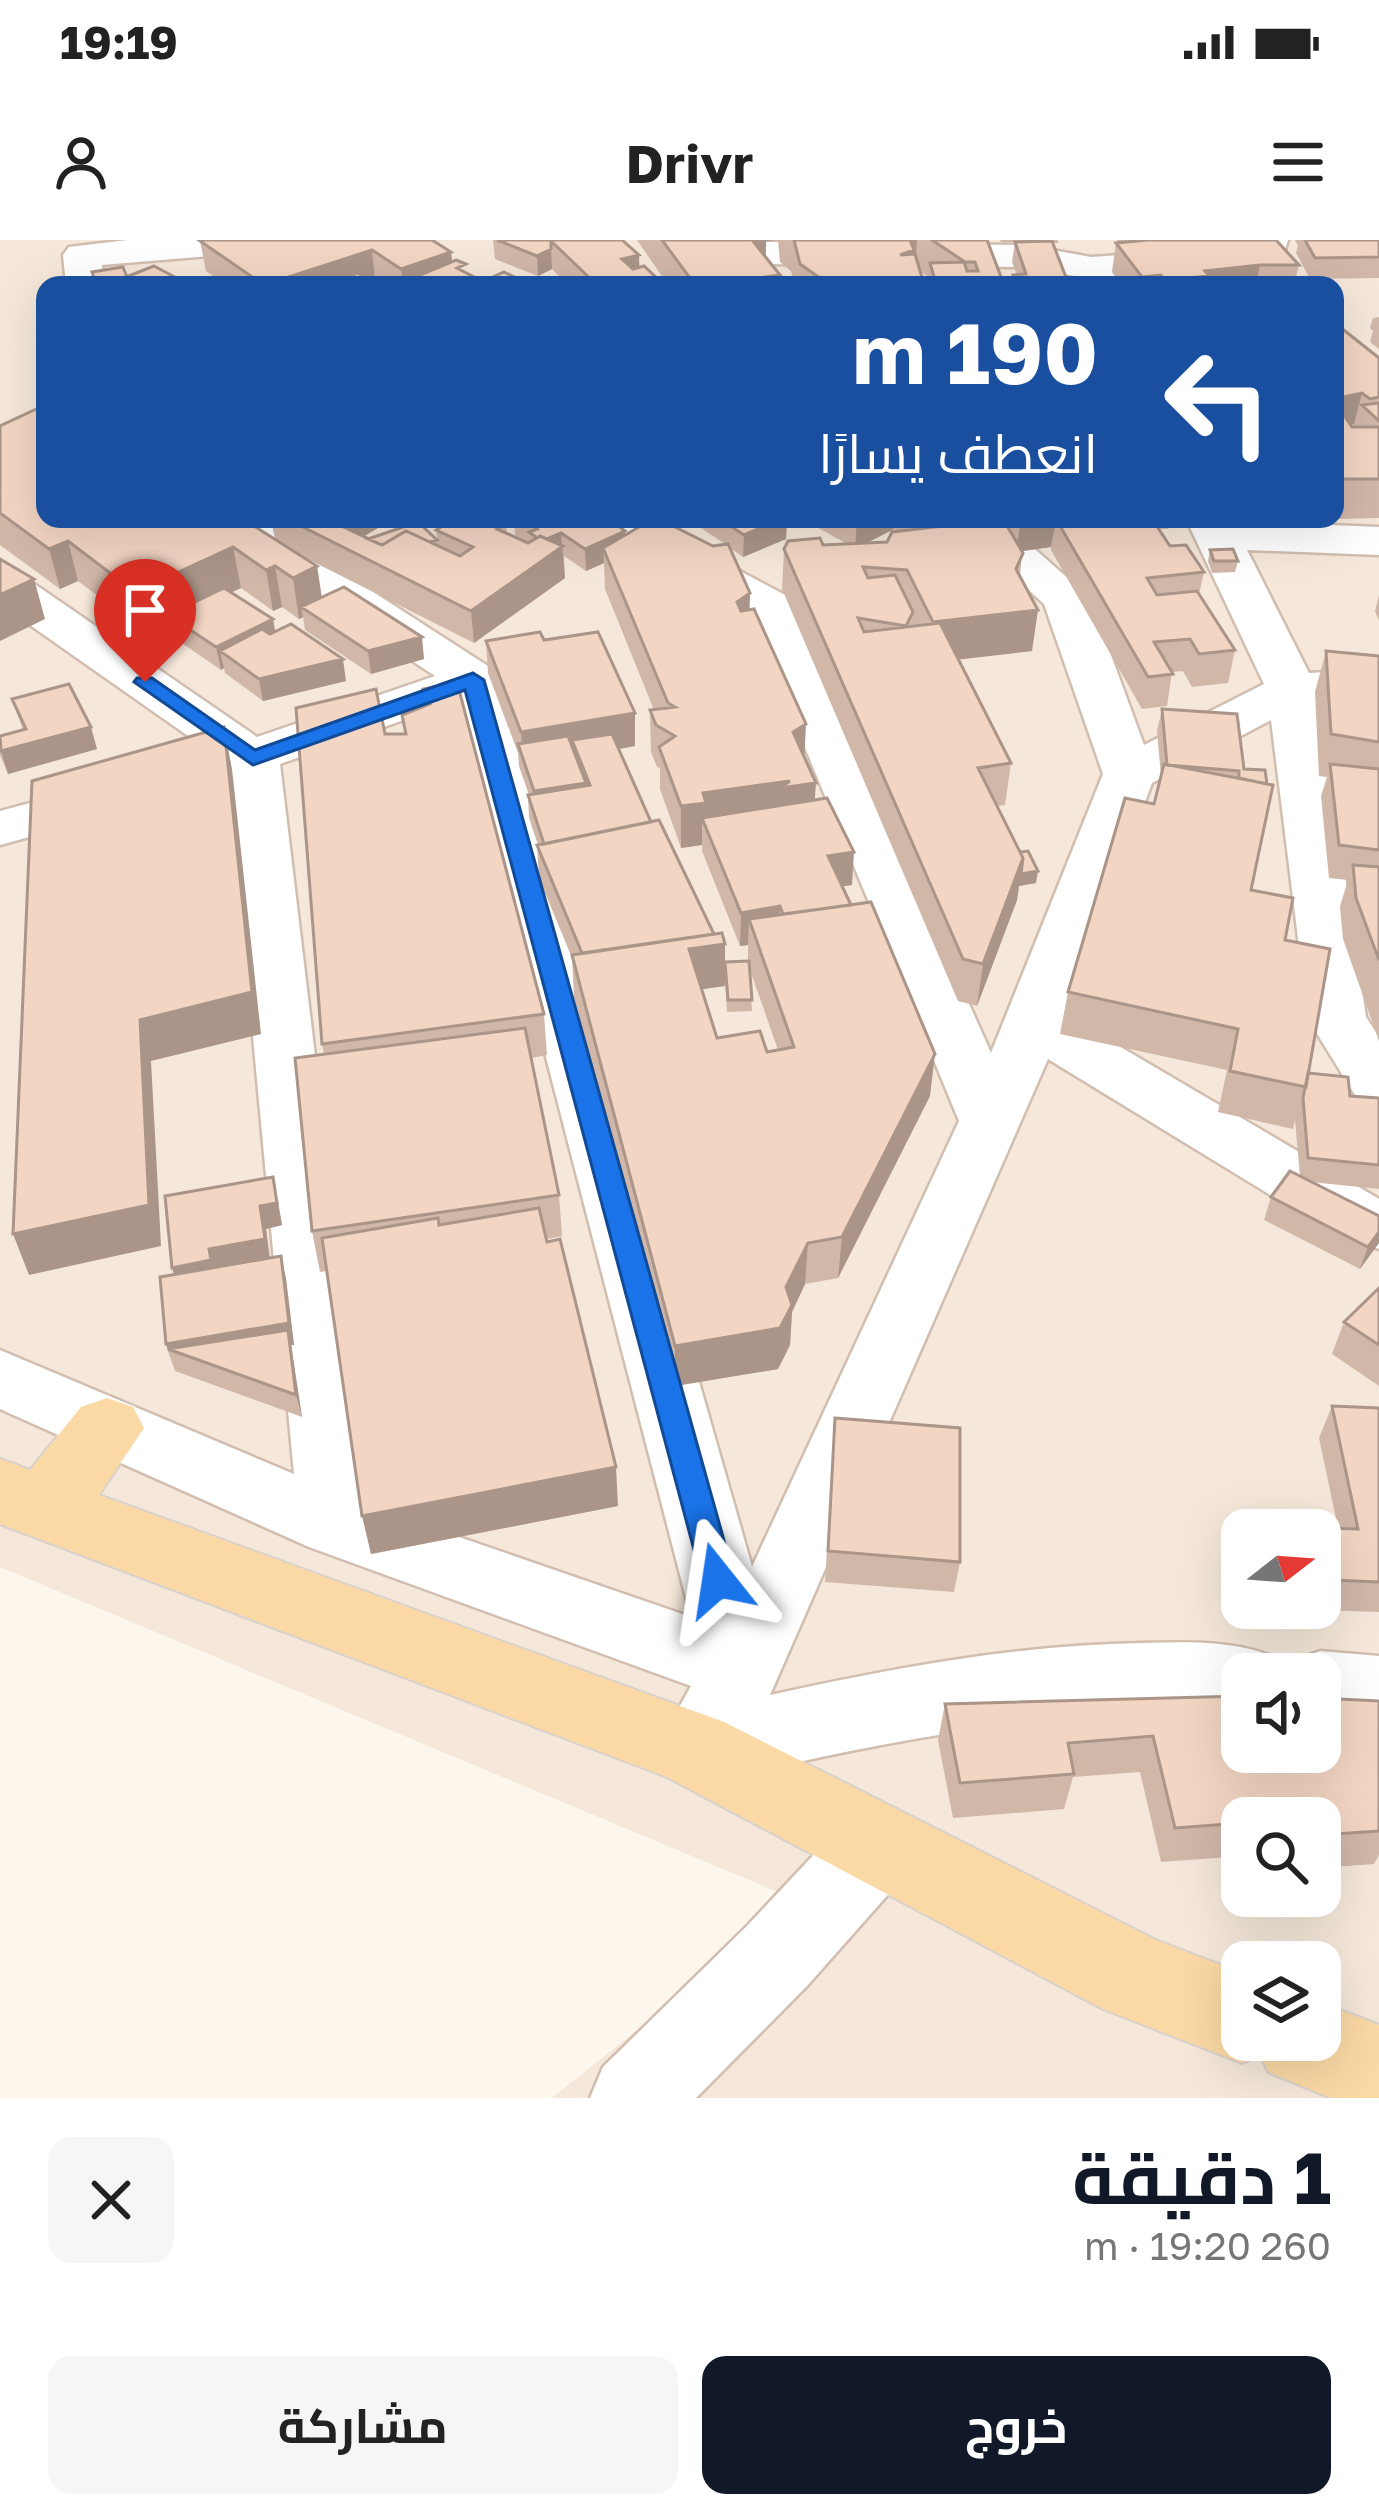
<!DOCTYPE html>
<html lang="ar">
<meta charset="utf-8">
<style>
body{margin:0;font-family:"Golos Text",Cairo,sans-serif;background:#f6f6f6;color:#222;direction:rtl;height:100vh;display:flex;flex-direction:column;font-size:45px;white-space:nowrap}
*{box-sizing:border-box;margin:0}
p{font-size:39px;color:#767676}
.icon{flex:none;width:66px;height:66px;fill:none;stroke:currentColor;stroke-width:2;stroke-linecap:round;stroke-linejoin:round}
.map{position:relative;height:1858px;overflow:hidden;direction:ltr}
.sheet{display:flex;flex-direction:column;background:#fff;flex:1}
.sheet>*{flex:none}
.top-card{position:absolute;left:36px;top:36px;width:1308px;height:252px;border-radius:24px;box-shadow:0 12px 48px #0002;direction:rtl;background:#1a4fa0;color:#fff;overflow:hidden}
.needle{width:78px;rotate:73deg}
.fabs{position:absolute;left:1221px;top:1269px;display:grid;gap:24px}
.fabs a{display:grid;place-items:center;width:120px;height:120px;border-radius:24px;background:#fff;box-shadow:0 12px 48px #0002;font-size:60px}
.pin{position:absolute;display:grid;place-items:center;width:102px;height:102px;color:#fff;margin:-123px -51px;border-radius:50% 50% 50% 0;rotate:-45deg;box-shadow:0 0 12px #0007}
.pin .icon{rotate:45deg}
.me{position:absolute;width:132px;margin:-66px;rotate:345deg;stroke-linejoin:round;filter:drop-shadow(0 0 9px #0008)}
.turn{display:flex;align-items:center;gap:42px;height:252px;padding:0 48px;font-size:54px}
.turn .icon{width:156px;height:156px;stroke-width:2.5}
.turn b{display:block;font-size:84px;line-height:102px}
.round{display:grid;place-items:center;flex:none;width:126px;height:126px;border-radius:24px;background:#f6f6f6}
.head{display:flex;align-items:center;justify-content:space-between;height:204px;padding:0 48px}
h1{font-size:72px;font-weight:700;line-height:90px;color:#111827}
.primary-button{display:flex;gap:24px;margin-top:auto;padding:24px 48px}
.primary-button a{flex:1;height:138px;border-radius:24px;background:#111827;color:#fff;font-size:48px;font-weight:700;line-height:138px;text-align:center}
.primary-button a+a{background:#f6f6f6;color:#222}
.status{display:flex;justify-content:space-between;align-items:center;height:84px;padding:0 60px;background:#fff;direction:ltr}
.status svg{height:33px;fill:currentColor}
header{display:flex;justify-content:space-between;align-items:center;height:156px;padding:0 48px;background:#fff;font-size:54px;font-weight:700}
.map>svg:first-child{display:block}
.residential{fill:#f5e8da;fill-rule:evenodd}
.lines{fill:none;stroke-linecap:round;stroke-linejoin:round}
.minor-casing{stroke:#d1beb0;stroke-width:5}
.major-casing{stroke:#dad1cd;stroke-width:4}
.minor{fill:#fff;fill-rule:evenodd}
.major{fill:#fbd9a5;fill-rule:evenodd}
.wall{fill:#d1b7a8;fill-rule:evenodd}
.shaded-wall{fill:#aa9588}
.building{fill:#f3d5c3;stroke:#aa9588;stroke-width:3}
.route{fill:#1a73e8;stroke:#114b97;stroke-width:3}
</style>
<div class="status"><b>19:19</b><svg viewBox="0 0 49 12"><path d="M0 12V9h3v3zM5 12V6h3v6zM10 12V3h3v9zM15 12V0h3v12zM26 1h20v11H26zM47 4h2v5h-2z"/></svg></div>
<header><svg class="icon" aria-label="menu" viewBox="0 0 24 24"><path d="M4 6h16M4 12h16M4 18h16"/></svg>Drivr<svg class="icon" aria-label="person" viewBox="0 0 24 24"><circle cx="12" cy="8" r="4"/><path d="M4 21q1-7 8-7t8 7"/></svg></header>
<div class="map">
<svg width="1379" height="1858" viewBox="0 0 1379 1858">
<rect width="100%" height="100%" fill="#fdf6ec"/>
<path class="residential" d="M0 0H1379V1858H552L799 1661 0 1327ZM45 45H1335V279H45ZM1242 1290H1320V1368H1242ZM1242 1434H1320V1512H1242ZM1242 1578H1320V1656H1242ZM1242 1722H1320V1800H1242Z"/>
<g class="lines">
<defs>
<path id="minor" d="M128 0H288L282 8 269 11 102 25 104 45H66L63 15 69 7Z
M1250 0H1288L1282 20 1249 29 1091 39 1025 27 761 24 748 21 742 13 748 5 761 2 1025 5 1091 17 1246 7Z
M206 279H260L491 428 498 439 752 1327 959 881 750 374 591 289 584 279H641L787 356 991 813 1103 534 1044 364 951 279H1001L1090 358 1144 505 1264 444 1186 279 1379 287V315L1247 310 1309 433 1379 429V459L1319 462 1366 777 1379 797V867L1358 860 1308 779 1271 480 1152 543 1066 775 1379 959V1009L1336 995 1048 819 770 1455C893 1428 1016 1405 1142 1403 1185 1402 1229 1400 1269 1415L1278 1434H1242V1475C1054 1466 877 1502 695 1546L667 1535 656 1509 691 1446 309 1307 0 1169V1110L294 1234 229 541 214 545 196 540 188 529 196 518 211 512 0 364V328L17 332 257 497 435 436 213 289ZM454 462 691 1377 369 1266 280 524Z
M112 541 131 545 138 557 131 569 0 605V571Z
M1320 1411 1379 1416V1486L1320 1481V1434H1287L1293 1421Z
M879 1565 908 1576 920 1604 908 1632 807 1746 696 1858H590L603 1827 747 1686 850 1576Z"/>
<path id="major" d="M107 1158 133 1167 144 1188 99 1255 724 1482 1158 1701 1242 1733V1800H1320V1762L1379 1785V1858H1331L1268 1832 1261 1815 1242 1823 1103 1769 667 1537 0 1284V1219L30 1230 81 1167Z"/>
</defs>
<use href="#minor" class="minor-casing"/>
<use href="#major" class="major-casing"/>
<use href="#minor" class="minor"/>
<use href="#major" class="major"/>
</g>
<path class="wall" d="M493 0H622L639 27 664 45H567L552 29 538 36 495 19Z
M637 0H777L766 1V17L779 45H668Z
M778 0H987L1003 45H928L929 37 921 32 924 45H795L791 31 780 22Z
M1000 0H1058V3H1052L1069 45H1012L1013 35H1017L1012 22 1015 2H1021H1001Z
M1117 0H1276L1299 25 1294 45H1121L1112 32 1116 3H1118Z
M1295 0H1379V38L1310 39 1296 13 1298 6Z
M200 1 451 12 452 22 467 33 482 41 531 45H383L375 40 370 41 376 45H226L206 31Z
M1379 77V109L1370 102 1373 91 1370 88 1373 78Z
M1335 83 1379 118V278L1335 279Z
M0 186 275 299 271 279H393L363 297 368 299H437L436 290 444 285 436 279H496L506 284 507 293 524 301 515 295 514 279H609L625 296 637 289V283L713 306 725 304 701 288V280L694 283 688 279H787L786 299 743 317 730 308 750 370 804 517 815 560 852 645 843 646 930 856 838 1038 805 1044 792 1072 790 1105 778 1129 675 1146 574 757 572 718 539 638 537 605H538L529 578 528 555H529L519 526 518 513 488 433 486 401 544 400 635 506 619 509 651 582 714 694 725 704V722L748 721V705L740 706 702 611V605L681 608 660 549V528L657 527 651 512 650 470H654L605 349 604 323 586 331 564 316 565 338 474 403 296 313 317 326 322 358 424 419 371 434 305 390 303 377 299 379 282 367 273 371 241 348 231 352 275 392 346 441 263 461 225 433 224 428 221 430 173 397 169 381 145 392 78 341 60 349 0 305ZM749 727 778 810 767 812 717 798 701 749 725 746V738L727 772 752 771Z
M802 279H980L982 282 990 281 989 279H1170L1168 289H1159L1170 306 1204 332 1199 354 1235 410 1228 443 1192 447 1183 431 1172 432 1167 466 1142 469 1051 310V307L1022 311 1020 336 1032 411 958 419 1011 523 1005 565 997 566 1036 643 1019 646 1017 660 977 766 958 761 782 349 784 309 847 304ZM896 288 887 302 866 303Z
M1223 279H1335L1224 281Z
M1210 310 1238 321 1235 332 1212 333 1208 321Z
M1379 355V381L1375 371Z
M1326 411 1379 416V801L1343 699 1340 666 1348 640 1329 638 1321 556 1327 537 1319 536 1315 452Z
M457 442 544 774 547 815 531 818 559 955 562 996 547 999 618 1266 371 1314 327 1031 320 1032 312 991 324 814 322 804 385 494H405L402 475 425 466 423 449Z
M12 459 97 509 8 534 0 515V496L23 490Z
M1162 469 1237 474 1251 650 1285 700 1308 833 1350 856 1379 858V949L1311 942 1379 976V1002L1360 1029 1264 980 1271 957 1300 936 1295 880 1293 889 1218 872 1227 830 1060 794 1068 752 1154 564 1161 536 1157 491Z
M278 960 282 985 266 989 270 1018 281 1016 286 1039 294 1105H291L302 1177 175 1131 166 1104 174 1035Z
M1379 1048V1146L1332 1114 1344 1082Z
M1332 1166 1379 1168V1372L1317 1370V1368H1320L1319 1290 1320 1288H1338L1319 1198Z
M835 1178 960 1322 954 1352 825 1342Z
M1379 1461V1615L1374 1624 1320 1628V1578H1242V1616L1161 1622 1140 1532 1073 1537 1064 1569 953 1578 938 1500 945 1464Z"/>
<path class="shaded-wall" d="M748 0H777L766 1 765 33Z
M908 0H917L915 28 898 43Z
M551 9 552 29 538 36 537 16Z
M372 10 375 40 359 45H266Z
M451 12 454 42 403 45 401 29Z
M639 15 640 45 622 19Z
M1260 25 1256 45H1164L1165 40 1205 31Z
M780 35 779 45H710Z
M1362 153 1354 184 1335 188V174L1339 158Z
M335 279H393L344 308 331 281Z
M781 279H787L786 299 743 317 744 295Z
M857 279H897L896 288 855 309Z
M1021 279H1056L1051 307 1016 312Z
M625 291 626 313 603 308 604 323 586 331 585 309Z
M561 293 565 338 474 403 471 371 542 301Z
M68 301 78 341 60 349 49 309Z
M233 307 241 348 174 379 168 375 169 381 145 392 135 352Z
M275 326 282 367 273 371 266 330Z
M317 326 323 367H301L303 377 299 379 293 338Z
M34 339 45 379 0 401V355Z
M750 353 749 394 737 362Z
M1038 370 1032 411 929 423 933 382Z
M273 379 277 401 220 411 224 428 221 430 216 407Z
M422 397 424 419 371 434 368 411Z
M343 419 346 441 263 461 259 439Z
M635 473V506L579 516 572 500 573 517H523L521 492Z
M806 484 804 525 793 492Z
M91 487 97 509 8 534 1 511Z
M224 487 232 529 261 794 151 821 161 1006 29 1035 13 994 140 780Z
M790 541 816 543 813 584 702 578V605L681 608V566L703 553Z
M586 543 587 566 536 574 534 551Z
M854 612 852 645 826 649 828 616Z
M1023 618 1038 631 1036 643 1019 646 1017 660 977 766 983 724Z
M780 666 779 700 749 679 748 705 740 706 741 673Z
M725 704V746L689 751 586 722Z
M935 814 930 856 838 1038 842 997Z
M273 937 282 985 266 989 270 1022 179 1050 172 1028 209 1009 260 966Z
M1379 992V1003L1360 1029 1368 1007Z
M808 1003 805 1044 792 1072 790 1105 778 1129 675 1146V1106L786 1047Z
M281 1016 286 1039 294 1105H291L302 1177 296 1155 168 1109 173 1126 166 1104Z
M616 1227 618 1266 371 1314 362 1276Z"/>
<path class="building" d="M204 0H432L451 12 401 29 372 10 264 45 200 1Z
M497 0H555L551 1V9L537 16Z
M555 0H622L639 15 622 19 633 29 644 26 664 45H597L551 1Z
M662 0H752L780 35 710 45H695Z
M794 0H910L914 10 900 15 915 14 924 44 824 41 800 24Z
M932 0H987L1003 42 936 44 930 23 964 22 967 31H978L975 22H965Z
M1148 0H1276L1299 25H1260L1205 31 1209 36 1165 40 1161 35 1142 37 1116 3Z
M1305 0H1379V17L1315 18Z
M1052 1 1069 45H1017L1013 35 1026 34 1015 2Z
M456 20 466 24 457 28 482 41 472 45H396Z
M154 26 190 45H106Z
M123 27 127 37 96 43 92 32Z
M504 32 531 45H475Z
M358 33 376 45H323Z
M1335 83 1379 118V157L1370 159 1362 153 1339 158 1335 154Z
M1379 163V181L1362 165Z
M45 165V279H243L317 326 293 338 275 326 266 330 233 307 135 352 68 301 49 309 0 273V186Z
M1335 171H1341L1352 187H1379V239H1335Z
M287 279H335L331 281 382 305 406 291 460 316 473 307 436 290 454 279H496L506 284 497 289 528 303 540 296 563 306 471 371Z
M523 279H609L625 291 585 309 561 293 547 299 540 296 537 298 529 292 537 289Z
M644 279H659L713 306 728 304 750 353 737 362 741 371 754 369 806 484 793 492 816 543 780 548 790 541 703 553 706 563 681 566 659 507 675 496 656 485 650 470 675 467 668 463 603 308 639 287 637 283Z
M720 279H781L744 295Z
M905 279H980L982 282 913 289Z
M1003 279 1023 313 1016 329 1038 370 933 382 907 330 863 327 868 338 895 335 913 372 906 386 858 378 864 392 940 383 1011 523 978 528 1023 618 983 724 963 719 784 309 788 301 820 298 823 305 887 302 892 292Z
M1056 279H1152L1170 306 1186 305 1204 332 1147 338 1157 355 1197 351 1235 410 1199 414 1190 399 1154 402 1173 434 1148 437Z
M418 282 437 300 430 302 406 291 382 305 368 299Z
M1233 309 1238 321H1214L1210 310Z
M0 319 34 339 0 355Z
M344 347 422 397 368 411 301 367Z
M224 348 273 379 216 407 168 375Z
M291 384 343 419 259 439 220 411 262 389 270 394Z
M540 392 544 400 598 392 635 473 521 492 486 401Z
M1326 411 1379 416V502L1331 494Z
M457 442 544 774 322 804 296 468 376 449 385 494H406L402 475 430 464 423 449Z
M69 444 91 487 1 511 0 496 26 489 12 459Z
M1162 469 1237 474 1244 529 1265 530 1267 544 1239 538V531L1167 525Z
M224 487 252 752 140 780 149 965 13 994 32 541Z
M612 494 651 582 544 604 528 555 590 545 572 500Z
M568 496 586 543 534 551 518 504Z
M1164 524 1273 545 1251 650 1293 658 1285 700 1330 709 1306 847 1230 831 1238 789 1068 752 1125 558 1154 564Z
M1330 524 1379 529V610L1339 605Z
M827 558 854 612 828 616 851 665 783 674 780 666 741 673 702 578Z
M659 580 714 694 582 713 537 605Z
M1028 611 1038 631 1021 634 1023 618 1020 612Z
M1353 625 1379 627V720L1356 658Z
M871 662 935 814 842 997 808 1003 786 1047 792 1065 780 1088 675 1106 572 715 722 693 725 704 689 709 717 798 760 791 767 812 794 807 749 679Z
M749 721 752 760H728L725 722Z
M525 788 559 955 312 991 295 818Z
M1308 833 1348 837 1350 856 1379 858V925L1308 918 1303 858Z
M1290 931 1379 976V992L1368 1007 1271 957Z
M273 937 277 963 260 966 265 999 209 1009 211 1020 172 1028 165 956Z
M539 968 547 1002 560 999 616 1227 362 1276 322 998 438 978 439 985Z
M281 1016 289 1083 166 1104 160 1037Z
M1379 1048V1105L1344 1082Z
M288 1090 296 1155 168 1109Z
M1332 1166 1379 1168V1342L1331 1340 1320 1288 1358 1289Z
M835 1178 960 1188V1322L828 1311Z
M1242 1456V1512H1320V1458L1379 1461V1591L1320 1595V1578H1242V1583L1175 1588 1153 1496 1068 1503 1074 1534 960 1543 945 1464Z"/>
<path class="route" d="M473 433 484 440 735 1340 730 1349 718 1354 707 1349 702 1340 465 450 253 525 134 442 137 438H152L255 510Z"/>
</svg>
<div class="fabs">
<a><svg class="needle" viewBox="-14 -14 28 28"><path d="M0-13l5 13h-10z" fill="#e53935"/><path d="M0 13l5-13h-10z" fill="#767676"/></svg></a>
<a><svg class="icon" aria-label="sound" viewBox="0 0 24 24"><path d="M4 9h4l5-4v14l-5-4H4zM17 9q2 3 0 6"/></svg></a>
<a><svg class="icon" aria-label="search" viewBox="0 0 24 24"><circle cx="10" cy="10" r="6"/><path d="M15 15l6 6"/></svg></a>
<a><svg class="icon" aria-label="layers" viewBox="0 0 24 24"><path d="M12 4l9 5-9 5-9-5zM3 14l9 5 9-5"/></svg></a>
</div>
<div class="pin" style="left:145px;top:442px;background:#d93025"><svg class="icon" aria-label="arrive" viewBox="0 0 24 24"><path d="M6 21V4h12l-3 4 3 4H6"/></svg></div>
<svg class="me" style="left:718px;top:1340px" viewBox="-20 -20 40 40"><path d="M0-17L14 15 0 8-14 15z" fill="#1a73e8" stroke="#fff" stroke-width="4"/></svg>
<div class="top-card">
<div class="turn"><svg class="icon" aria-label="left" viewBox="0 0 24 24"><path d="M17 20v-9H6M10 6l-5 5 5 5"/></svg><div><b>190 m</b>انعطف يسارًا</div></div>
</div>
</div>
<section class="sheet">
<div class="head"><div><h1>1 دقيقة</h1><p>260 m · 19:20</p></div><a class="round"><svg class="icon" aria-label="close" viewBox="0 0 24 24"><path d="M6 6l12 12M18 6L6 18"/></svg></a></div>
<div class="primary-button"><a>خروج</a><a>مشاركة</a></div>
</section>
